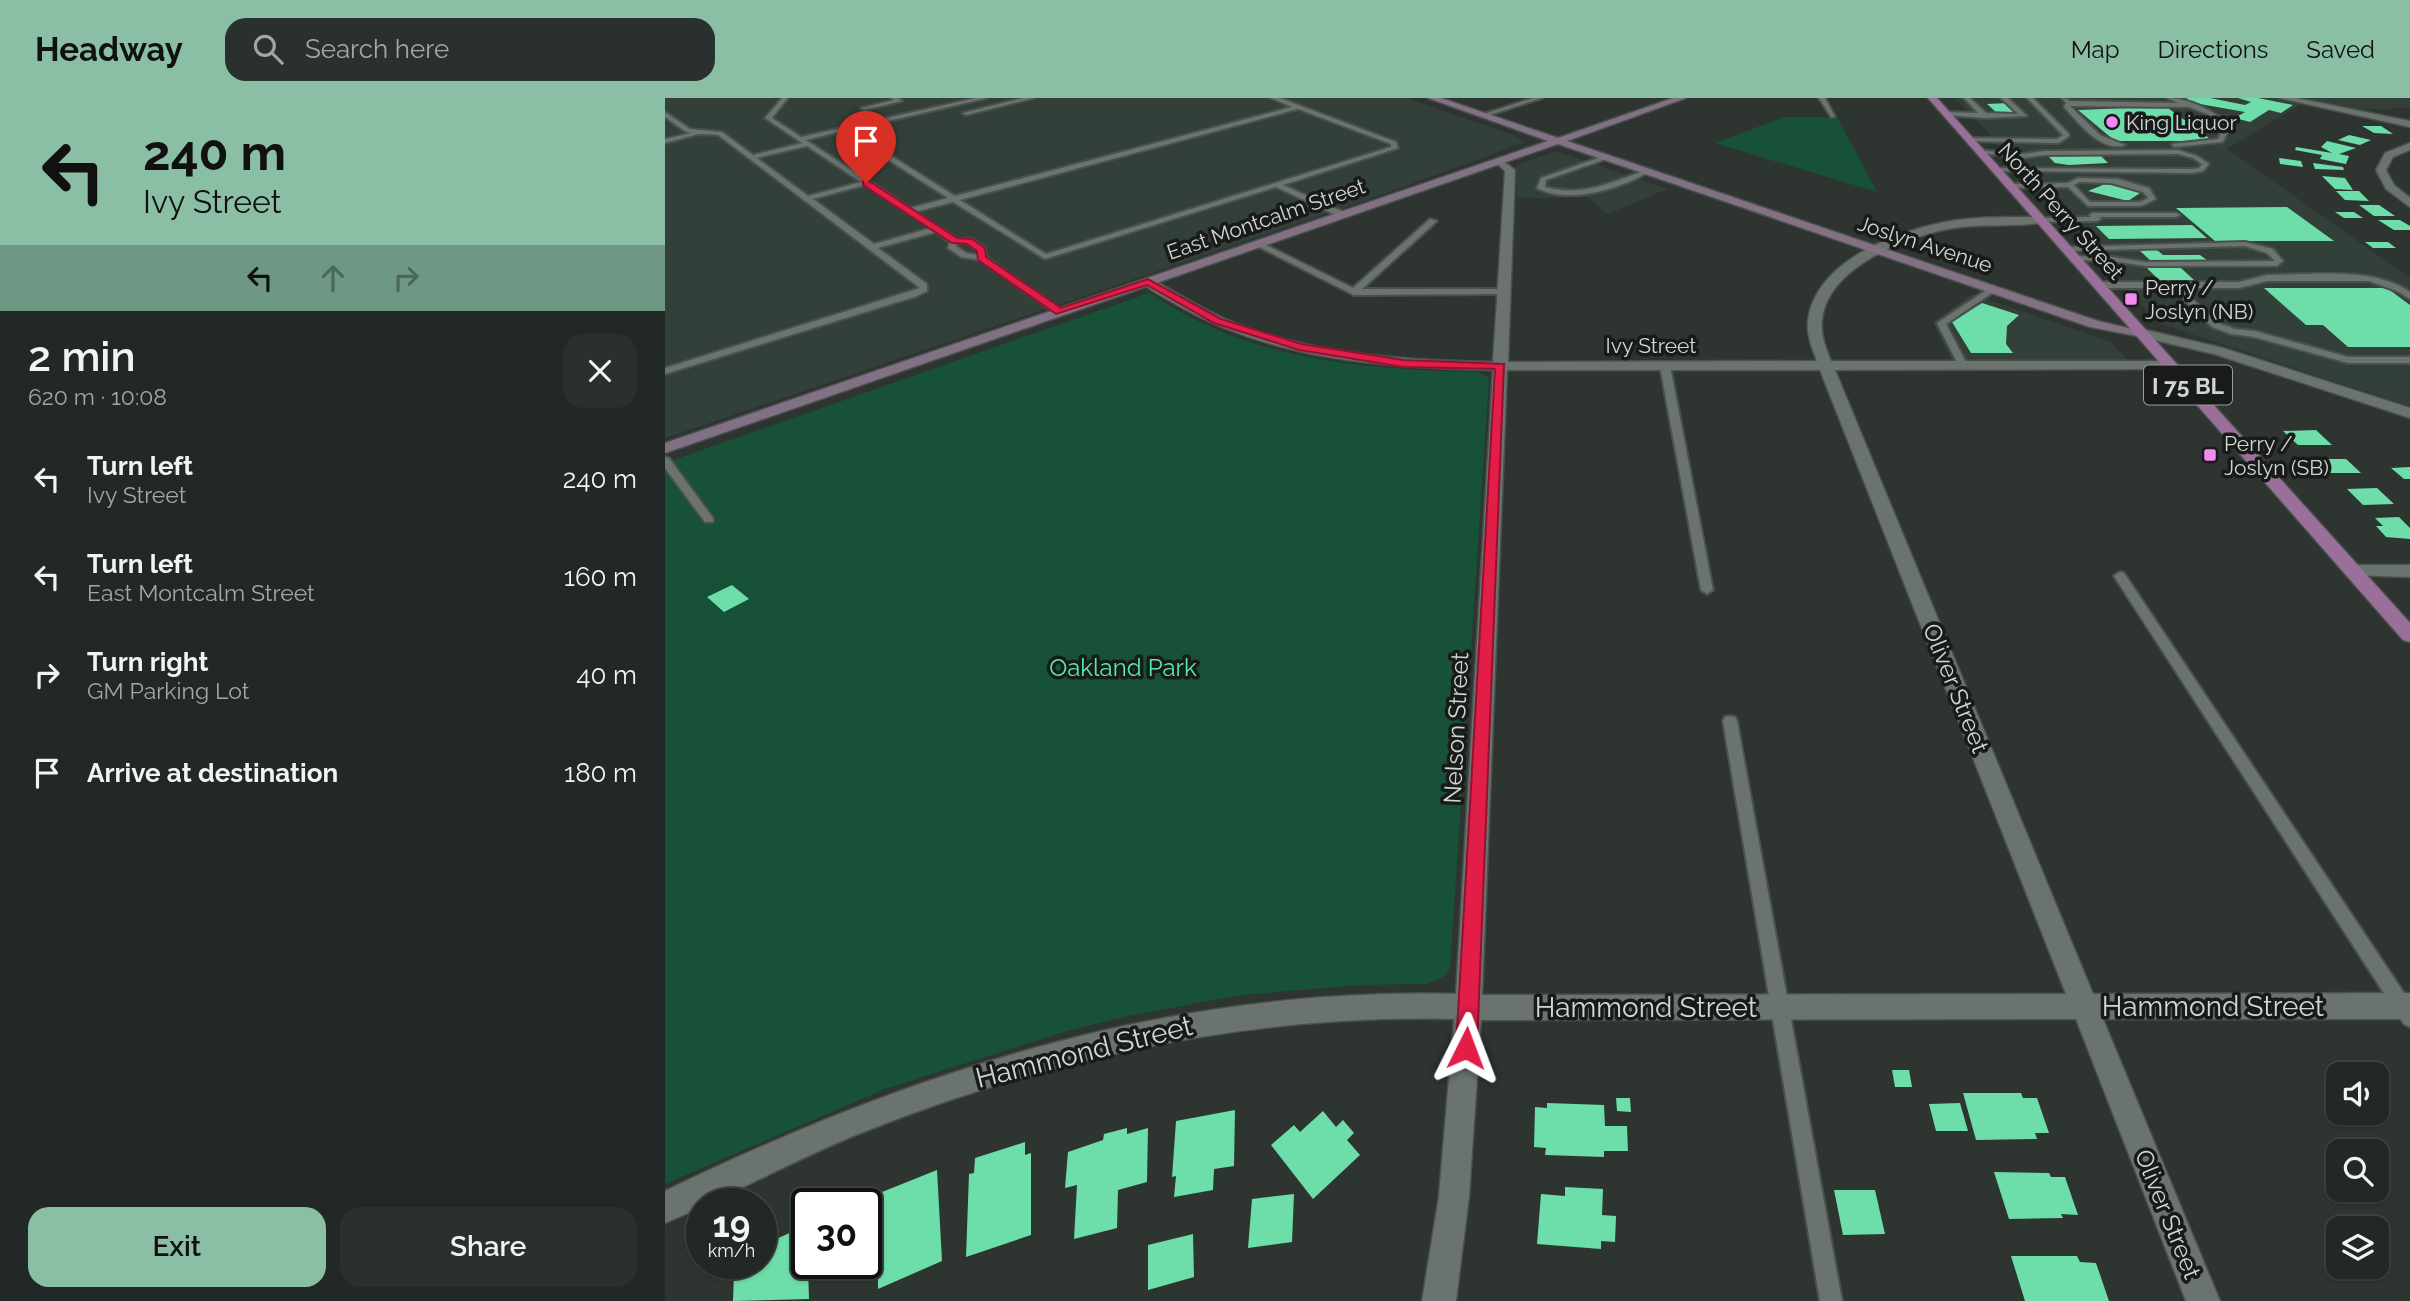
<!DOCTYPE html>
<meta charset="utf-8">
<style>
body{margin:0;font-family:Raleway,sans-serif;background:#2a302d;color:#f1f3f6;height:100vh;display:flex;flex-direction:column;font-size:26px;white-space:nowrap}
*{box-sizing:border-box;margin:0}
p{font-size:23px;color:#a2a6a7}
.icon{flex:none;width:38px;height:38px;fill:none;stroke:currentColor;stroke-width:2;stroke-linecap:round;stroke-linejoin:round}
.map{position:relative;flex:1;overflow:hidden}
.sheet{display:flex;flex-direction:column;background:#222825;width:665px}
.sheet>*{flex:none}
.guide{background:#8abfa5;color:#111;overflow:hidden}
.tools{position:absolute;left:1661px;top:964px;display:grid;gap:14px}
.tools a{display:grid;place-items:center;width:63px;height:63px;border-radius:14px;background:#222825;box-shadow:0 2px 5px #0004,0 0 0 2px #3f4442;font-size:35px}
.speed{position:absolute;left:21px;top:1090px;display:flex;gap:14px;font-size:35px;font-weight:700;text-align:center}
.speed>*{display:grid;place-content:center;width:91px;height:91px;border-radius:50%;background:#222825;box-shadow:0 2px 5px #0004,0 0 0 2px #3f4442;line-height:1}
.speed small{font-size:18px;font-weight:400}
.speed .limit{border:4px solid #111;border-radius:10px;background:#fff;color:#111}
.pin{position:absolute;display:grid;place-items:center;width:60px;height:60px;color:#fff;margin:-72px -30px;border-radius:50% 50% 50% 0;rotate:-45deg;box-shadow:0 0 7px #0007}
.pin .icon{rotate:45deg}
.me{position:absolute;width:77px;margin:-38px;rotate:3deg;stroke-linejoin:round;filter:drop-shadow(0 0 5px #0008)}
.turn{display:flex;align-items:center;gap:24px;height:147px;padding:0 28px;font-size:32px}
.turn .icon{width:91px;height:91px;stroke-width:2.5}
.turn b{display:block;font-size:49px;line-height:60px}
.lanes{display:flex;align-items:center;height:66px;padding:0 28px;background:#0003;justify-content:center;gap:35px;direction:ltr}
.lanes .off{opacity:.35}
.round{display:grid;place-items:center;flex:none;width:74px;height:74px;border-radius:21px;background:#2a302d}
.head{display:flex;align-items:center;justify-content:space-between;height:119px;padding:0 28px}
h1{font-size:42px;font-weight:600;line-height:52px}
.action{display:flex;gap:14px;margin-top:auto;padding:14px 28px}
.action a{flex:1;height:80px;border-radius:21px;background:#8abfa5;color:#111;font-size:28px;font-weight:600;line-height:80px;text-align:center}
.action a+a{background:#2a302d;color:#f1f3f6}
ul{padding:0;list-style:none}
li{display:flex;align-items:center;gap:21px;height:98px;padding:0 28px}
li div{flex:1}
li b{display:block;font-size:26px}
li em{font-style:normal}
header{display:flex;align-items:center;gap:42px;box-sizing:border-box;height:98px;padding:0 35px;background:#8abfa5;color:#111}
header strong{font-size:33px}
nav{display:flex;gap:38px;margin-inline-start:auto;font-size:24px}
.search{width:490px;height:63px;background:#2a302d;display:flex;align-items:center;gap:18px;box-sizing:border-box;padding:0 24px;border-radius:21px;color:#a2a6a7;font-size:26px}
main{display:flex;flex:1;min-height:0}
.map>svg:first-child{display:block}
.built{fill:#334039}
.green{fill:#165138}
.building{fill:#6ddea9}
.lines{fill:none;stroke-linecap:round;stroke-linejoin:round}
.lane-casing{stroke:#4a504d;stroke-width:4}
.street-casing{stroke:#4a504d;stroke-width:3}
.secondary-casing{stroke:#4a504d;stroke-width:3}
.primary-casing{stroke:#4a504d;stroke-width:3}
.lane{fill:#6b736e;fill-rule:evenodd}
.street{fill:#6b736e;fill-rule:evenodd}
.secondary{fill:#827184;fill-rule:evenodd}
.primary{fill:#9a6f99;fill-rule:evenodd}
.route{fill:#e11d48;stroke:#92132f;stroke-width:2}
.poi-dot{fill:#f489f0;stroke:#181b19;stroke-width:2.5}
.labels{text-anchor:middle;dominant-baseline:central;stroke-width:7;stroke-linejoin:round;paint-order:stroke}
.far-poi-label{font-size:21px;fill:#d1d6d3;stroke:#181b19;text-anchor:start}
.far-street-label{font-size:21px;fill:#d1d6d3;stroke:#181b19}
.shield{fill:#181b19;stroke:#9a9e9b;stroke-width:2}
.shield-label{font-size:23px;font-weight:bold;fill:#d1d6d3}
.park-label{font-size:24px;fill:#54ecaa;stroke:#181b19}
.street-label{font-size:24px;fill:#d1d6d3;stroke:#181b19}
.near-street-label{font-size:28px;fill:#d1d6d3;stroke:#181b19}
</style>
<header>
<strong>Headway</strong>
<div class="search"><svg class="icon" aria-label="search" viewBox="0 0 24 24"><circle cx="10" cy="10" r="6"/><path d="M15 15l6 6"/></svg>Search here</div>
<nav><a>Map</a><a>Directions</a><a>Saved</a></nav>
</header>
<main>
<section class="sheet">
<div class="guide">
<div class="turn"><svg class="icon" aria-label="left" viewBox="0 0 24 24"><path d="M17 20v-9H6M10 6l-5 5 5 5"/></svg><div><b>240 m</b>Ivy Street</div></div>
<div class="lanes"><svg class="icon" aria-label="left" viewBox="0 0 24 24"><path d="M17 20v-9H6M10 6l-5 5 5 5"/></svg><svg class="icon off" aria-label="ahead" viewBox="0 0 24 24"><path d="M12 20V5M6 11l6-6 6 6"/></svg><svg class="icon off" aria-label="right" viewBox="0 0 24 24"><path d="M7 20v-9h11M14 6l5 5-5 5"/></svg></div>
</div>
<div class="head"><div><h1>2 min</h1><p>620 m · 10:08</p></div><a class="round"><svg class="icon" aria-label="close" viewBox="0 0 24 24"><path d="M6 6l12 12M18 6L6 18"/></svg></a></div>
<ul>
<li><svg class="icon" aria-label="left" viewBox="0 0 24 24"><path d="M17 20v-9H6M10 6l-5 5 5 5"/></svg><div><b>Turn left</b><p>Ivy Street</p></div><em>240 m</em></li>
<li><svg class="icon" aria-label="left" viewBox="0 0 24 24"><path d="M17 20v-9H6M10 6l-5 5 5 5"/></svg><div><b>Turn left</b><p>East Montcalm Street</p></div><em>160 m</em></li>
<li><svg class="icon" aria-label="right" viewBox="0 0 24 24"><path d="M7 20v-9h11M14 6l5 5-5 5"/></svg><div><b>Turn right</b><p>GM Parking Lot</p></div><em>40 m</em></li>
<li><svg class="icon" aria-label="arrive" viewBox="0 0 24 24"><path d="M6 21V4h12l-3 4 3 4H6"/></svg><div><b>Arrive at destination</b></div><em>180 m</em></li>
</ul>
<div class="action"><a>Exit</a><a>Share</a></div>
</section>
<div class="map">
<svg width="1745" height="1203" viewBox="0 0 1745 1203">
<rect width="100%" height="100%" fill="#2e3531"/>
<path class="built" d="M0 0H741L848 37 860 44 699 103 0 340Z
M1290 0H1745V10L1685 12 1641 3 1562 51 1745 180V308L1493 225 1351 73 1324 35Z
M891 53 1002 91 942 116 923 99 852 100 851 67Z
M1307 196 1446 244 1462 262 1287 263 1268 224Z"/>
<path class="green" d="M1120 19H1172L1212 94 1050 45Z
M484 195C505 208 527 221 550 231 632 266 725 272 813 274L824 280 785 870 780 878 761 886 696 887 576 897 463 918 402 933 220 991 0 1086V365Z"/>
<path class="building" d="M1523 0H1545L1580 7 1586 4 1573 0H1593L1628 7 1616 15 1604 12 1585 24 1570 20 1580 14 1518 3Z
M1344 5 1355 15H1332L1322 6Z
M1463 10H1503L1548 43H1450L1413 12Z
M1697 28H1716L1728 36 1709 35Z
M1684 37 1706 42 1695 47 1673 42Z
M1662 43 1691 50 1674 56 1684 58 1681 66 1655 61 1657 57 1630 52 1631 49 1667 55 1656 49Z
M1435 57 1443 65 1404 67 1390 65 1383 58Z
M1614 60 1636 63 1638 69 1615 66Z
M1648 65 1678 69 1679 72 1650 71Z
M1657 78 1680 80 1688 92 1670 91Z
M1445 84 1478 93 1463 103 1423 93Z
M1671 93H1694L1704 103 1680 102Z
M1694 107H1714L1730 118H1709Z
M1622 109 1669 143H1550L1511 110Z
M1670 114H1689L1698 120H1679Z
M1713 122H1735L1745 128V132H1729Z
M1527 127 1542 140 1444 141 1431 128Z
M1700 144H1723L1731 150H1708Z
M1474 152H1492L1498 157H1535L1542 162 1486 163Z
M1482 170H1516L1530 183H1495Z
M1599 190H1722L1745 207V249H1683L1658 227H1641Z
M1317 205 1354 217 1342 228 1341 246 1348 255H1306L1287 224Z
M1651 332 1667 347H1633L1618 333Z
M1648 361H1681L1696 375H1663Z
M1745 369V381H1739L1726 370Z
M1712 390 1729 406 1698 407 1682 391Z
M1734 419 1745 430V441L1721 439 1711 428H1718L1710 420Z
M67 487 84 501 59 514 42 499Z
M1227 972H1244L1247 989H1230Z
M1298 995H1356L1358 1000H1372L1384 1035H1370L1372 1041 1311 1042Z
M951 1000H965L966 1014 952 1013Z
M882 1005 939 1007 940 1028H962L963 1053H939V1059L880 1057 881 1050 869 1049 870 1009 882 1010Z
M1295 1005 1303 1033H1271L1264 1006Z
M570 1012 569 1068 549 1071 548 1092 509 1099 511 1078 507 1079 511 1023Z
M658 1013 671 1029 678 1022 689 1035 682 1042 695 1057 648 1101 606 1047 629 1027 635 1034Z
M462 1030V1036L483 1030 482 1084 453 1092 452 1130 409 1141 412 1087 400 1090 403 1054 438 1042 439 1036Z
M360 1044V1057L366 1055V1137L301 1159 304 1076 309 1075 310 1060Z
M272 1072 277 1163 213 1191 212 1096Z
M1329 1074 1384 1075 1386 1079H1400L1413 1117 1396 1116 1398 1120 1344 1121Z
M900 1089 938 1091 937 1117 951 1118 950 1144 936 1143V1151L872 1146 876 1096 900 1098Z
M1169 1092H1210L1220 1136 1178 1137Z
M629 1096 627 1144 583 1150 587 1101Z
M131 1132 135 1173 143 1169 144 1201 68 1203 69 1175 74 1172 75 1166H96V1148Z
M528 1136 529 1179 483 1192V1147Z
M1346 1158H1412L1415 1164 1431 1165 1444 1203H1360Z"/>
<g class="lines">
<defs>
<path id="lane" d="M117 0H123L107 20 136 39 311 0H322L185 32 290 98 627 9 606 0H615L731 44 733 50 618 87 681 115V119H675L611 89 380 161 288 104 250 114 292 141H307L320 150 321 159 399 214 392 216 315 162 296 159 283 150 285 144 271 134 213 150 262 186V193L252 198 0 276V270L255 190 53 37 34 36 0 45V41L26 35 21 34 0 19V14L25 31 57 34 88 57 137 45 100 20ZM633 11 726 46V49L381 156 295 102ZM178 33 283 100 245 110 141 42ZM142 48 196 84 143 98 92 60ZM200 87 266 130 209 146 148 101ZM292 145H302L313 153V157L301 155 291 148Z
M226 0H233L237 3 199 12 196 10 229 2Z
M358 0H369L301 17 298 15Z
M868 0H877L821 18 816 17Z
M1154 0H1160L1170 19H1166Z
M1299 0H1305L1321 15 1353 16 1336 0H1343L1362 18 1320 20 1280 17 1282 14 1313 15Z
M1362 0H1368L1404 36V38L1394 45 1303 43 1305 40 1392 41 1398 37Z
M1397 0 1406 3 1513 5 1502 0C1524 0 1550 13 1565 28L1558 44 1509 49 1507 46 1553 41 1559 28 1547 18 1524 9 1405 8 1435 37 1460 47C1436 55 1414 25 1399 9L1401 5Z
M1313 52 1358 56 1379 53 1513 52 1532 58 1544 66 1538 73 1528 75 1330 73 1328 70 1528 71 1534 70 1537 66 1528 60 1513 56 1379 57 1358 60 1315 55Z
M939 58 941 61 881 82 880 89C915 99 945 85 978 73L983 74C956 91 902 107 872 90L876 80Z
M1413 80 1453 81 1484 90 1491 101 1476 108H1423L1403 89 1346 90 1342 88 1346 86 1403 85ZM1414 84 1446 85 1478 94 1483 100 1475 104H1425L1409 87Z
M1428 115H1511L1515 117 1511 119H1435L1436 121 1432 123 1376 124 1372 122 1376 120 1426 119 1424 117Z
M765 121 772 123 697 191H839L842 192V196L689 197 588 146 595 144 688 190Z
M1580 144 1608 151 1618 163 1612 168H1480L1447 163 1410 162 1406 160 1410 158 1447 159 1480 164 1610 163 1602 155 1580 148 1402 153 1398 151 1402 149Z
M1602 177C1646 177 1708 168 1745 194V201L1732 193 1704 183H1602L1574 190H1516L1553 225 1570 231 1590 233 1683 259H1745V265H1683L1589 239 1566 236 1547 229 1507 190H1434L1430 187 1434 184H1574Z
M1326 189 1333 191 1281 226 1303 268 1295 270 1272 225Z
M1000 265 1005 268 1048 492 1042 496 1036 492 995 268Z
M0 359 4 360 48 420V424H40L0 370Z
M1455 474 1459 475 1745 904V929L1739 926 1449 478Z
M1065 618 1070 619 1072 623 1177 1203H1155L1058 623 1060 619Z"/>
<path id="street" d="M1614 0H1631L1745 23V29Z
M1745 45V52L1728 59 1721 72 1729 87 1745 100V109L1721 91 1711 72 1720 55Z
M834 60 850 72 843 264 1152 263C1147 250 1141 235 1143 222 1151 163 1230 134 1280 124 1311 118 1344 119 1376 119L1380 120V124C1351 130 1319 125 1289 130 1244 137 1162 169 1157 222 1155 236 1161 251 1166 263H1505L1512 267 1505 271 1170 272 1428 896 1745 895V921H1438L1555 1203H1521L1411 921 816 922 804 1098 791 1203H757L774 1098 789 921C588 916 388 959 201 1033 132 1060 67 1097 0 1125V1093C252 971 508 889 791 896L828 272C720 270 608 262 512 207 501 200 486 194 477 184L487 181C511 195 534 209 558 220 643 257 737 262 828 264L840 73 829 63ZM842 272H1155L1401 896 817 897Z
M1477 231 1558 250 1745 310V320L1549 256 1472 238 1470 235Z
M1688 467H1745V479L1681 477 1679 473Z"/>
<path id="secondary" d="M763 0H776L893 40 1008 0H1021L902 43 1433 223 1484 235 1477 239 1425 229 893 46 0 355V345L883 43Z"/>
<path id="primary" d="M1263 0H1272L1745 525V544L1738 542Z"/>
</defs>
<use href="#lane" class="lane-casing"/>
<use href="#street" class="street-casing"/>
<use href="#secondary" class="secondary-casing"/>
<use href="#primary" class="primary-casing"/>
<use href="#lane" class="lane"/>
<use href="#street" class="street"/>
<use href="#secondary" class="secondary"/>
<use href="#primary" class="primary"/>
</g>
<path class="route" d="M198 83H204L292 140 307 141 320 150 321 159 396 210 483 181 556 221 636 246 738 262 839 266 812 950 809 957 801 960 794 957 791 950 830 271 738 269 634 252 549 225 482 187 391 216 313 162 312 153 302 146 287 145 198 87Z"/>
<g class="poi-dot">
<circle cx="1447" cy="24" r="7"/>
<rect x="1459" y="194" width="14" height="14" rx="3.5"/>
<rect x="1538" y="350" width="14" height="14" rx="3.5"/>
</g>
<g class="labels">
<g class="far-poi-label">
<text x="1461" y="24">King Liquor</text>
<text x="1480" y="189">Perry /<tspan x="1480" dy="24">Joslyn (NB)</tspan></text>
<text x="1559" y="345">Perry /<tspan x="1559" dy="24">Joslyn (SB)</tspan></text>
</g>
<g class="far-street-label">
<text transform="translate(1396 113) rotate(48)">North Perry Street</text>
<text transform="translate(601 121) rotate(-19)">East Montcalm Street</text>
<text transform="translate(1260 146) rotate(18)">Joslyn Avenue</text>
<text x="986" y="247">Ivy Street</text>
</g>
<rect class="shield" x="1479" y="267.5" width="88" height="39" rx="5"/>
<g class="shield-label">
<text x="1523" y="287">I 75 BL</text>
</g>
<g class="park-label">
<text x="458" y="569">Oakland Park</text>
</g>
<g class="street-label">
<text transform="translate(1291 590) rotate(68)">Oliver Street</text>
<text transform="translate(791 630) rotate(-87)">Nelson Street</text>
<text transform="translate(1503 1116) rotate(68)">Oliver Street</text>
</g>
<g class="near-street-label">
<text x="1548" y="908">Hammond Street</text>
<text x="981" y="909">Hammond Street</text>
<text transform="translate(419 954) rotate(-14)">Hammond Street</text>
</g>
</g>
</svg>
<div class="tools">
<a><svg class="icon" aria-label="sound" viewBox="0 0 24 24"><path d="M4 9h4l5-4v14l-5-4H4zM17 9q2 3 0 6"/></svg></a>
<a><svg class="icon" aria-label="search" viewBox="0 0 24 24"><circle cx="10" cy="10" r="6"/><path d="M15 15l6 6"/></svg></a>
<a><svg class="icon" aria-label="layers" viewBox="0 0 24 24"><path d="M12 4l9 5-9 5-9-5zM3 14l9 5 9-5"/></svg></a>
</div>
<div class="speed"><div>19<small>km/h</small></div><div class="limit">30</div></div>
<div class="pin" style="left:201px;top:85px;background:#d93025"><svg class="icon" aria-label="arrive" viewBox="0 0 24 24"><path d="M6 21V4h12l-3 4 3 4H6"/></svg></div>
<svg class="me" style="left:801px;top:950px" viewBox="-20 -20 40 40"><path d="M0-17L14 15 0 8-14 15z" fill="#e11d48" stroke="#fff" stroke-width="4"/></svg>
</div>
</main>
